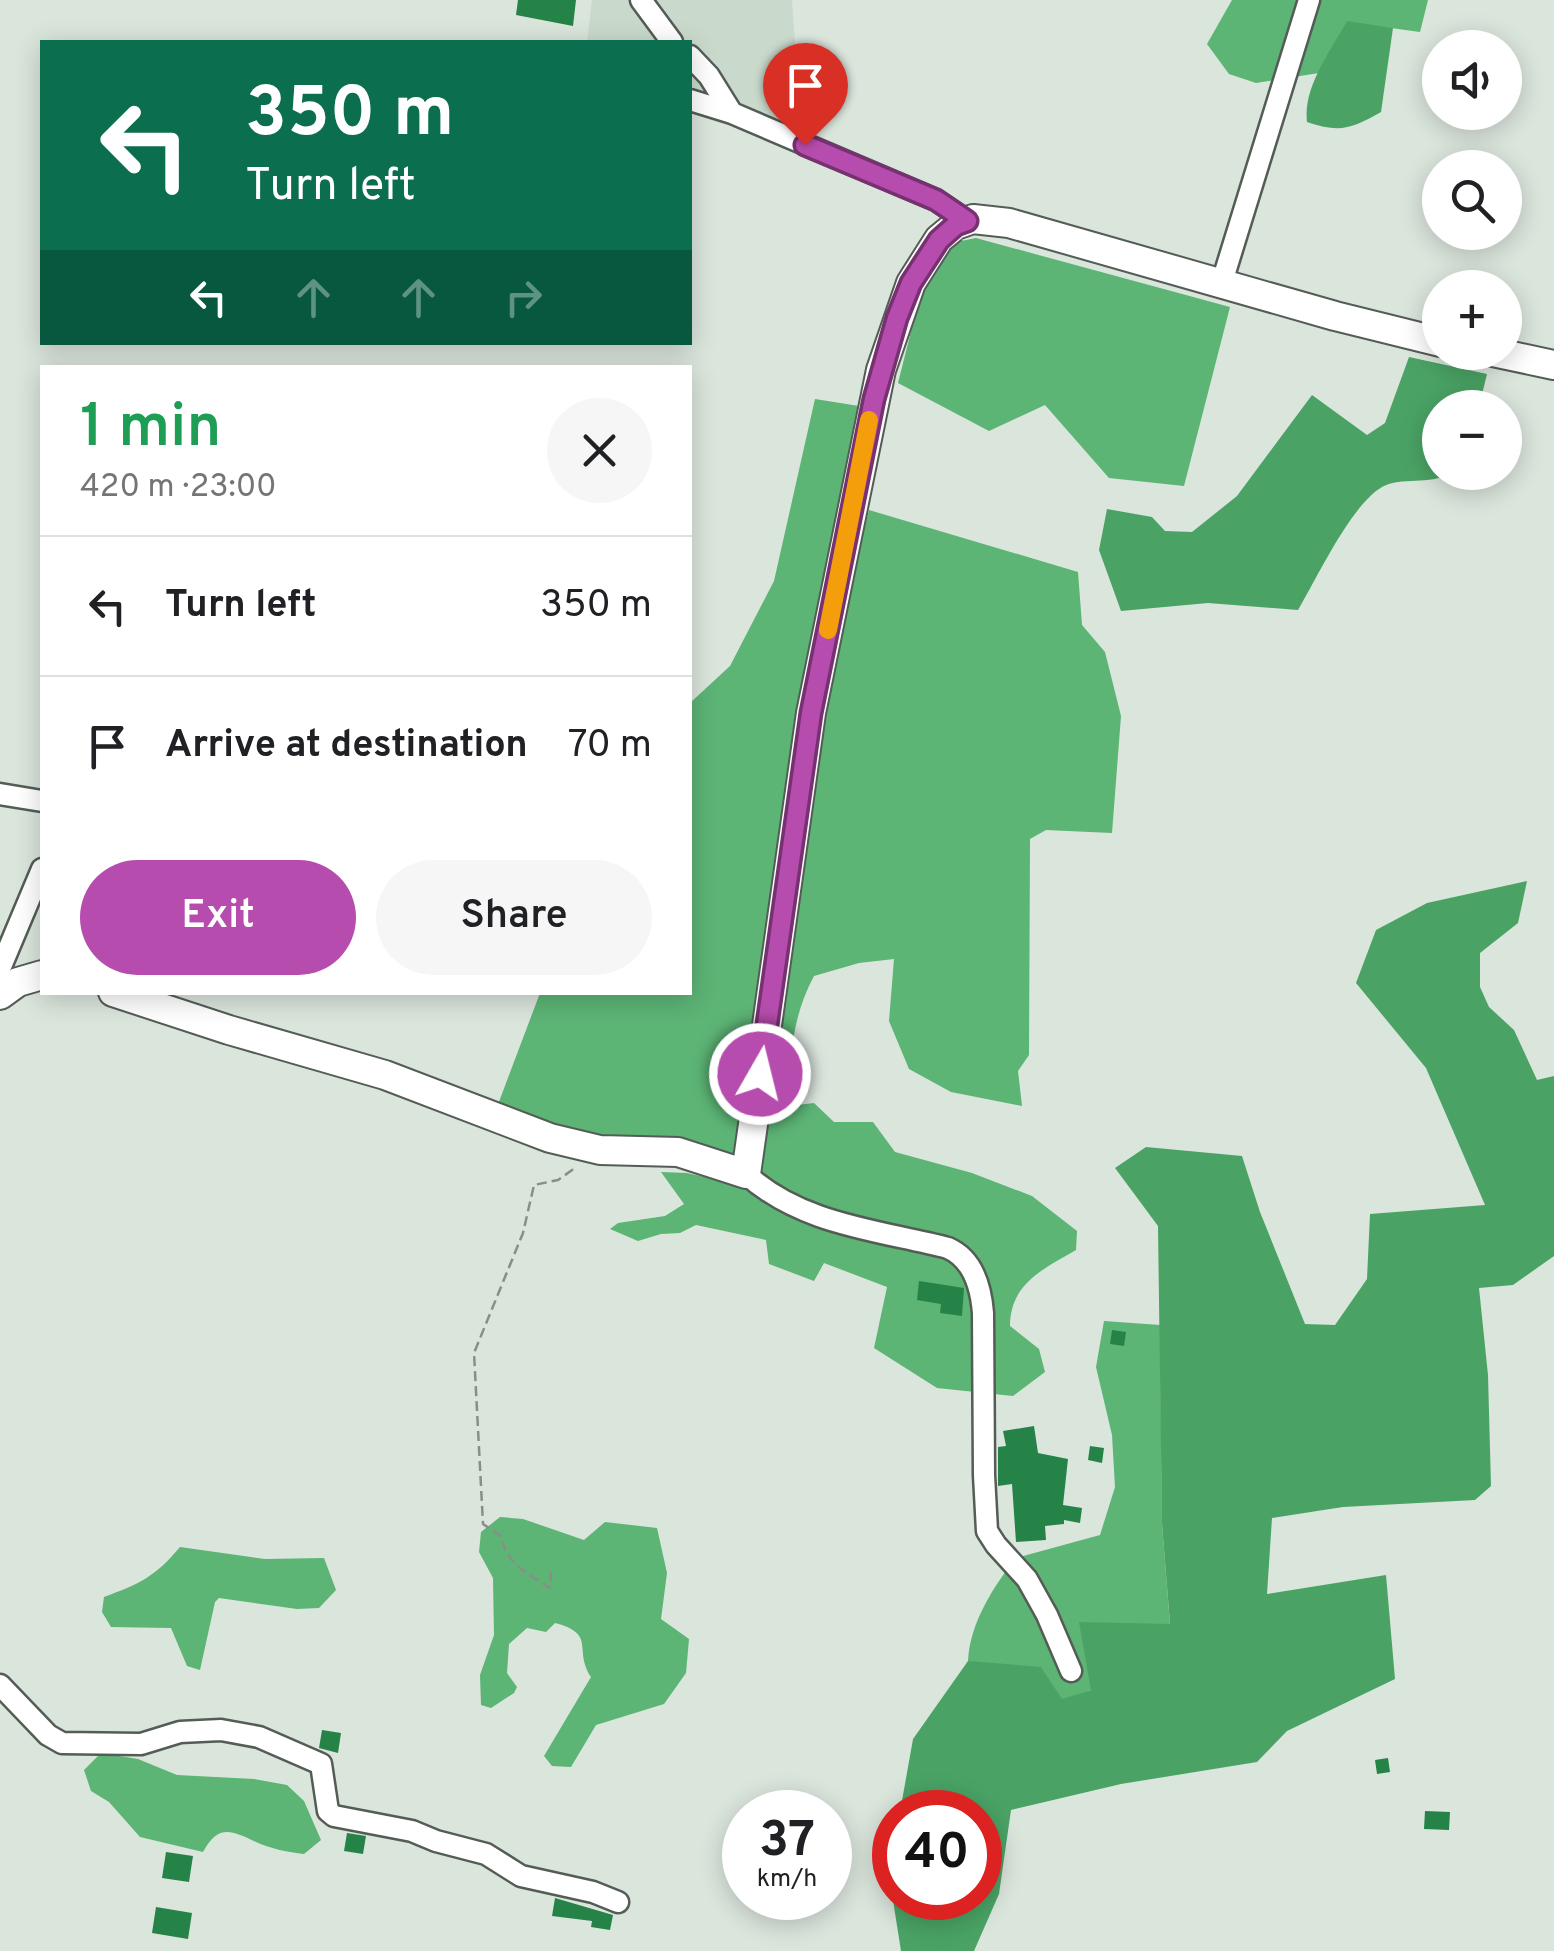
<!DOCTYPE html>
<meta charset="utf-8">
<style>
body{margin:0;font-family:Overpass,sans-serif;background:#f6f6f6;color:#202124;height:100vh;display:flex;flex-direction:column;font-size:38px;white-space:nowrap}
*{box-sizing:border-box;margin:0}
p{font-size:32px;color:#757577}
.icon{flex:none;width:55px;height:55px;fill:none;stroke:currentColor;stroke-width:2;stroke-linecap:round;stroke-linejoin:round}
.map{position:relative;flex:1;overflow:hidden}
.details{position:absolute;left:40px;top:365px;width:652px;height:630px;display:flex;flex-direction:column;background:#fff;border-radius:0px;box-shadow:0 5px 25px #0003}
.details>*{flex:none}
.hud{position:absolute;left:40px;top:40px;width:652px;height:305px;border-radius:0px;box-shadow:0 5px 25px #0003;background:#0b6e4f;color:#fff;overflow:hidden}
.buttons{position:absolute;left:1422px;top:30px;display:grid;gap:20px}
.buttons a{display:grid;place-items:center;width:100px;height:100px;border-radius:50%;background:#fff;box-shadow:0 5px 25px #0003;font-size:50px}
.speed{position:absolute;left:722px;top:1790px;display:flex;gap:20px;font-size:50px;font-weight:700;text-align:center}
.speed>*{display:grid;place-content:center;width:130px;height:130px;border-radius:50%;background:#fff;box-shadow:0 5px 25px #0003;line-height:1}
.speed small{font-size:25px;font-weight:400}
.speed .limit{border:15px solid #d22;background:#fff;color:#111}
.pin{position:absolute;display:grid;place-items:center;width:85px;height:85px;color:#fff;margin:-102px -42px;border-radius:50% 50% 50% 0;rotate:-45deg;box-shadow:0 0 10px #0007}
.pin .icon{rotate:45deg}
.me{position:absolute;width:110px;margin:-55px;rotate:8deg;stroke-linejoin:round;filter:drop-shadow(0 0 8px #0008)}
.turn{display:flex;align-items:center;gap:35px;height:210px;padding:0 40px;font-size:45px}
.turn .icon{width:130px;height:130px;stroke-width:2.5}
.turn b{display:block;font-size:70px;line-height:85px}
.lanes{display:flex;align-items:center;height:95px;padding:0 40px;background:#0003;justify-content:center;gap:50px;direction:ltr}
.lanes .off{opacity:.35}
.round{display:grid;place-items:center;flex:none;width:105px;height:105px;border-radius:52px;background:#f6f6f6}
.head{display:flex;align-items:center;justify-content:space-between;height:170px;padding:0 40px}
h1{font-size:60px;font-weight:600;line-height:75px;color:#1e9e55}
.primary-button{display:flex;gap:20px;margin-top:auto;padding:20px 40px}
.primary-button a{flex:1;height:115px;border-radius:60px;background:#b64cad;color:#fff;font-size:40px;font-weight:600;line-height:115px;text-align:center}
.primary-button a+a{background:#f6f6f6;color:#202124}
ul{padding:0;list-style:none}
li{display:flex;align-items:center;gap:30px;height:140px;padding:0 40px;border-top:2px solid #e0e0e0}
li div{flex:1}
li b{display:block;font-size:38px}
li em{font-style:normal}
.map>svg:first-child{display:block}
.built{fill:#c9dacc}
.forest{fill:#5cb475}
.water{fill:#4aa365}
.building{fill:#258347}
.lines{fill:none;stroke-linecap:round;stroke-linejoin:round}
.street-casing{stroke:#545d55;stroke-width:25}
.secondary-casing{stroke:#545d55;stroke-width:32}
.path{stroke:#888f89;stroke-width:2.5;stroke-dasharray:10 5;stroke-linecap:butt}
.street{stroke:#fff;stroke-width:20}
.secondary{stroke:#fff;stroke-width:28}
.route-casing{stroke:#763170;stroke-width:25}
.route{stroke:#b64cad;stroke-width:18}
.slow{stroke:#f59e0b;stroke-width:18}
</style>
<div class="map">
<svg width="1554" height="1951" viewBox="0 0 1554 1951">
<rect width="100%" height="100%" fill="#dae5dc"/>
<path class="built" d="M592 0H792L801 131 690 92V42H587Z"/>
<path class="forest" d="M1232 0H1428L1420 32 1347 22 1319 73 1256 83 1229 74 1207 44Z
M976 238 1230 307 1184 486 1109 478 1045 405 989 431 898 383 926 272 951 243Z
M815 399 859 406 738 1162 603 1138 497 1107 540 993 690 992V703L730 666 774 581Z
M869 510 1078 572 1082 625 1105 652 1121 716 1112 833 1046 830 1030 839 1029 1055 1018 1071 1022 1106 951 1092 909 1069 889 1021 894 959 859 963 814 976C792 1017 790 1056 789 1102L797 1105 814 1103 834 1122H873L895 1152 972 1173 1032 1196 1077 1231 1076 1250C1043 1269 1010 1284 1010 1326L1039 1349 1045 1372 1013 1396 937 1388 874 1348 887 1287 824 1263 814 1281 769 1264 766 1240 696 1225 680 1233 661 1234 638 1241 610 1229 618 1223 665 1216 684 1204 661 1172 687 1173 732 1183 762 1167 818 713Z
M1104 1321 1160 1325 1162 1524 1170 1625 1091 1690 1062 1700 968 1661C970 1623 993 1587 1016 1558L1100 1535 1115 1487 1112 1435 1096 1367Z
M500 1517 523 1519 584 1540 605 1522 657 1528 667 1573 661 1619 689 1639 686 1673 664 1704 596 1725 571 1767 552 1766 544 1756 591 1677C573 1649 597 1634 555 1623L546 1632 527 1628 509 1644 507 1673 517 1687 514 1693 491 1708 481 1705 480 1675 494 1635 493 1578 479 1552 481 1532Z
M180 1547 265 1559 324 1558 336 1590 319 1608 297 1609 219 1598 215 1602 200 1670 187 1666 171 1628 111 1627 102 1612 104 1597C139 1584 155 1577 180 1547Z
M101 1753 138 1759 177 1775 254 1779 287 1785 304 1801 321 1840 304 1854C288 1852 271 1849 256 1842 231 1830 218 1824 203 1852L140 1837 109 1802 91 1791 84 1770Z"/>
<path class="water" d="M1347 21 1393 28 1381 112C1351 129 1340 133 1307 122 1303 87 1330 52 1347 21Z
M1409 357 1487 374 1479 407 1440 408V472L1450 473C1429 486 1402 476 1382 487 1351 505 1317 578 1298 610L1208 603 1121 611 1099 550 1107 509 1152 517 1165 531 1192 532 1237 496 1312 395 1367 435 1385 423Z
M1527 881 1518 923 1480 953V987L1489 1007 1514 1030 1537 1080 1554 1076V1256L1513 1285 1479 1288 1488 1375 1491 1486 1475 1500 1343 1507 1272 1518 1267 1594 1386 1575 1395 1679 1287 1731 1257 1762 1121 1784 1011 1810 999 1894 974 1951H901L889 1875 895 1842V1898H980V1812H900L913 1739 968 1661 1041 1667 1062 1699 1091 1690 1079 1622 1170 1624 1162 1524 1158 1226 1115 1168 1146 1147 1242 1156 1260 1212 1305 1324 1335 1325 1367 1279 1370 1214 1485 1205 1426 1068 1356 983 1376 930 1427 903Z"/>
<path class="building" d="M518 0H576L573 26 516 15Z
M919 1281 964 1288 962 1316 940 1313 941 1304 917 1300Z
M1112 1330 1126 1332 1124 1346 1110 1344Z
M1034 1426 1038 1453 1068 1459 1063 1505 1082 1508 1080 1523 1064 1520V1524L1045 1526 1046 1540 1016 1542 1012 1484 998 1486V1447L1006 1446 1003 1431Z
M1090 1446 1104 1448 1102 1463 1088 1460Z
M322 1730 341 1733 338 1753 319 1748Z
M1388 1758 1390 1772 1377 1774 1375 1760Z
M1425 1811 1450 1812 1449 1830 1424 1829Z
M347 1833 366 1836 363 1854 344 1851Z
M166 1852 193 1856 189 1882 162 1878Z
M555 1898 613 1915 610 1930 591 1927 592 1921 552 1916Z
M156 1907 192 1913 188 1939 152 1933Z"/>
<g class="lines">
<defs>
<path id="street" d="M641 0 672 42
M690 56 709 76 732 113
M690 100 732 113 936 200 967 221
M1222 282 1309 0
M0 794 42 801
M0 969 42 869
M746 1174C802 1225 878 1230 948 1248 973 1259 981 1288 983 1313L984 1475 987 1531 996 1545 1027 1579 1047 1615 1071 1671
M0 1685 48 1735 62 1743 141 1744 180 1732 221 1730 259 1737 321 1764 328 1811 334 1816 412 1831 436 1841 486 1854 521 1876 593 1892 618 1902"/>
<path id="secondary" d="M1493 352 1554 365
M113 992 229 1030 385 1075 550 1138 600 1150 678 1152 746 1174 811 713 881 370 911 283 939 239 956 225 973 219 1009 223 1335 316 1440 342
M0 995 18 982 42 975"/>
</defs>
<use href="#street" class="street-casing"/>
<use href="#secondary" class="secondary-casing"/>
<path class="path" d="M551 1572 550 1588C529 1574 505 1564 502 1537L483 1524 474 1353 523 1233 534 1185 558 1180 575 1168"/>
<use href="#street" class="street"/>
<use href="#secondary" class="secondary"/>
</g>
<g class="lines">
<defs>
<path id="route" d="M760 1074 811 713 874 399 897 318 911 283 939 240 956 225 967 221 936 200 805 145"/>
</defs>
<use href="#route" class="route-casing"/>
<use href="#route" class="route"/>
<path class="slow" d="M828 630 869 420"/>
</g>
</svg>
<div class="buttons">
<a><svg class="icon" aria-label="sound" viewBox="0 0 24 24"><path d="M4 9h4l5-4v14l-5-4H4zM17 9q2 3 0 6"/></svg></a>
<a><svg class="icon" aria-label="search" viewBox="0 0 24 24"><circle cx="10" cy="10" r="6"/><path d="M15 15l6 6"/></svg></a>
<a>+</a>
<a>−</a>
</div>
<div class="speed"><div>37<small>km/h</small></div><div class="limit">40</div></div>
<div class="pin" style="left:805px;top:145px;background:#d93025"><svg class="icon" aria-label="arrive" viewBox="0 0 24 24"><path d="M6 21V4h12l-3 4 3 4H6"/></svg></div>
<svg class="me" style="left:760px;top:1074px" viewBox="-20 -20 40 40"><circle r="17" fill="#b64cad" stroke="#fff" stroke-width="3"/><path d="M0-11L8 9 0 5-8 9z" fill="#fff"/></svg>
<div class="hud">
<div class="turn"><svg class="icon" aria-label="left" viewBox="0 0 24 24"><path d="M17 20v-9H6M10 6l-5 5 5 5"/></svg><div><b>350 m</b>Turn left</div></div>
<div class="lanes"><svg class="icon" aria-label="left" viewBox="0 0 24 24"><path d="M17 20v-9H6M10 6l-5 5 5 5"/></svg><svg class="icon off" aria-label="ahead" viewBox="0 0 24 24"><path d="M12 20V5M6 11l6-6 6 6"/></svg><svg class="icon off" aria-label="ahead" viewBox="0 0 24 24"><path d="M12 20V5M6 11l6-6 6 6"/></svg><svg class="icon off" aria-label="right" viewBox="0 0 24 24"><path d="M7 20v-9h11M14 6l5 5-5 5"/></svg></div>
</div>
<section class="details">
<div class="head"><div><h1>1 min</h1><p>420 m · 23:00</p></div><a class="round"><svg class="icon" aria-label="close" viewBox="0 0 24 24"><path d="M6 6l12 12M18 6L6 18"/></svg></a></div>
<ul>
<li><svg class="icon" aria-label="left" viewBox="0 0 24 24"><path d="M17 20v-9H6M10 6l-5 5 5 5"/></svg><div><b>Turn left</b></div><em>350 m</em></li>
<li><svg class="icon" aria-label="arrive" viewBox="0 0 24 24"><path d="M6 21V4h12l-3 4 3 4H6"/></svg><div><b>Arrive at destination</b></div><em>70 m</em></li>
</ul>
<div class="primary-button"><a>Exit</a><a>Share</a></div>
</section>
</div>
